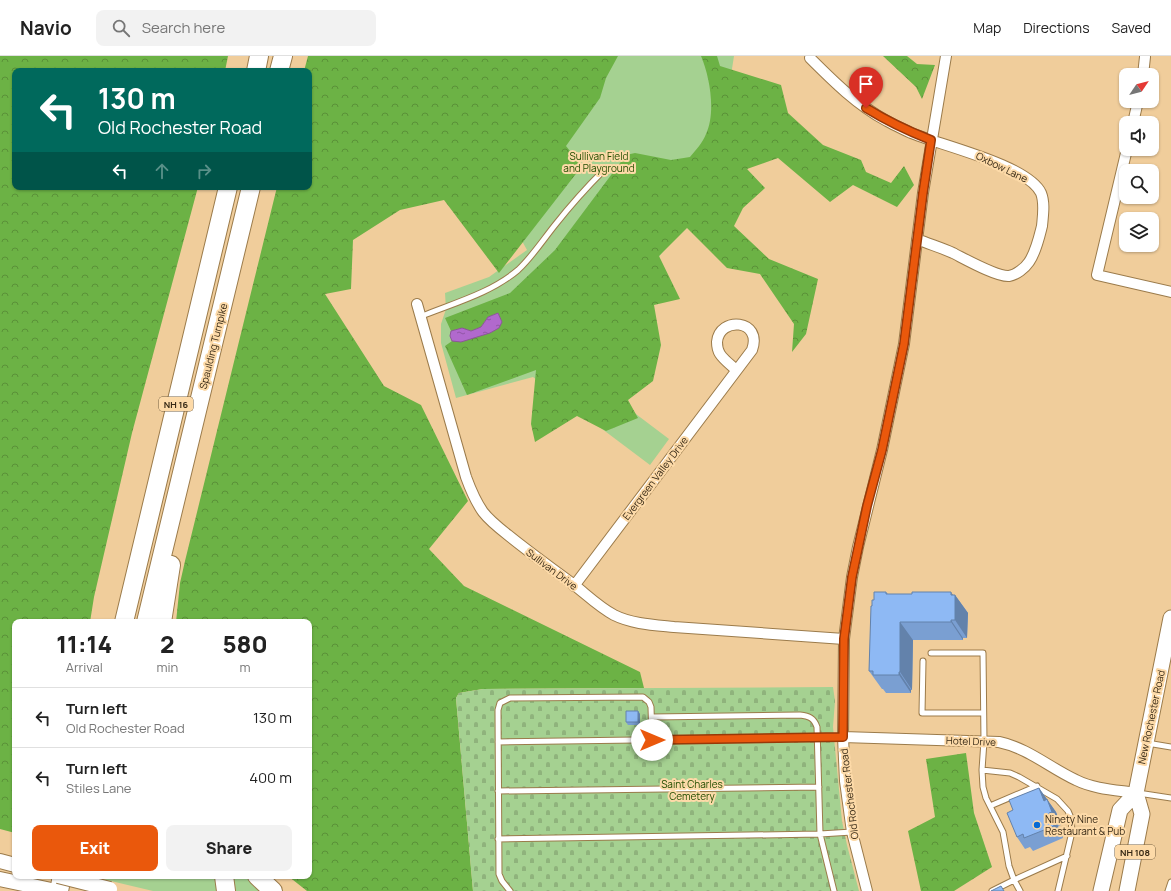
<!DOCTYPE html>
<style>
body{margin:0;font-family:Manrope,sans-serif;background:#f2f2f2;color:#222;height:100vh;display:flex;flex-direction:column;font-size:15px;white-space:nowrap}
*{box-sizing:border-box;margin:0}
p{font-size:13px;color:#767676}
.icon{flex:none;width:22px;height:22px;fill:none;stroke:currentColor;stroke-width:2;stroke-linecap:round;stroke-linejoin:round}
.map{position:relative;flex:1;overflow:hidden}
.sheet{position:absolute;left:12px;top:563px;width:300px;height:260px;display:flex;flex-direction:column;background:#fff;border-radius:8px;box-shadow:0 1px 3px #0004}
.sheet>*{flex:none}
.hud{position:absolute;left:12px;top:12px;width:300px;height:122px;border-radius:8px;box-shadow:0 1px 3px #0004;background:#00695c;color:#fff;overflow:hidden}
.needle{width:26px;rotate:55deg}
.buttons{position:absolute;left:1119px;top:12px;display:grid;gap:8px}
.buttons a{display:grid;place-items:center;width:40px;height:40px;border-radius:8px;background:#fff;box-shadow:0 1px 3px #0004;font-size:20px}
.pin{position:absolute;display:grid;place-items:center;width:34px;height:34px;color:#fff;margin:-41px -17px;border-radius:50% 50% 50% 0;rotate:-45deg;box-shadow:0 0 4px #0007}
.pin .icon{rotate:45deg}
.me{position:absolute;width:44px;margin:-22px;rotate:90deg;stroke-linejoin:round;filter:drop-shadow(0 0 3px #0008)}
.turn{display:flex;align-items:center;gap:14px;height:84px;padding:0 20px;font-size:18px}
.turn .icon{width:52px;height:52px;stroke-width:2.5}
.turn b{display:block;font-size:28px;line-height:34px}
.lanes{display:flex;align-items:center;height:38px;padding:0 20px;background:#0003;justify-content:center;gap:20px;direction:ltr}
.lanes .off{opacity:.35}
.eta{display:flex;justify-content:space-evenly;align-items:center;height:68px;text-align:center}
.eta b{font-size:24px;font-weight:800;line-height:28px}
.action{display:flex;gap:8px;margin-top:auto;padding:8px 20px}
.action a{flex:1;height:46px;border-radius:8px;background:#ea580c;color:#fff;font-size:16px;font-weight:800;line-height:46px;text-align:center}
.action a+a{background:#f2f2f2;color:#222}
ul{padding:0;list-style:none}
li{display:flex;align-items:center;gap:12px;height:60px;padding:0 20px;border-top:1px solid #e0e0e0}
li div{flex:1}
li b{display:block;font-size:15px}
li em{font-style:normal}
header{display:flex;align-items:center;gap:24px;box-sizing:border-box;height:56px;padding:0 20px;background:#fff;border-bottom:1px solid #e0e0e0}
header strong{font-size:19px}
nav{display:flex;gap:22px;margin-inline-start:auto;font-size:14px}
.search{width:280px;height:36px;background:#f2f2f2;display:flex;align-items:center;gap:10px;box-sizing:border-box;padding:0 14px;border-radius:8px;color:#767676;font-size:15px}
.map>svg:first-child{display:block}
.green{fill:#a5d191}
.forest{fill:url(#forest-crowns)}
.cemetery{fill:url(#cemetery-stones)}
.water{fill:url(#water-ripples);stroke:#8c5696}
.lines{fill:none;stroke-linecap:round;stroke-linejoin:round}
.lane-casing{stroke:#9b7b4b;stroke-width:7}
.street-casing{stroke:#9b7b4b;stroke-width:12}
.secondary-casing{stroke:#9b7b4b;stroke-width:16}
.primary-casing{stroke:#9b7b4b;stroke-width:17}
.highway-casing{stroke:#9b7b4b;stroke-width:20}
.lane{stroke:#fff;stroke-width:5}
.street{stroke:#fff;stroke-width:10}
.secondary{stroke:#fff;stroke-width:14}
.primary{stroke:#fff;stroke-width:15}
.highway{stroke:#fff;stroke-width:18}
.secondary-bridge-casing{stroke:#9b7b4b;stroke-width:16;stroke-linecap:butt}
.secondary-bridge{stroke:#fff;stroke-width:14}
.wall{fill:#7a9fd2}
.shaded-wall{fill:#6382ab}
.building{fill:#8eb9f4;stroke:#6382ab}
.route-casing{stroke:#983908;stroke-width:10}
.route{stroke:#ea580c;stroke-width:7}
.poi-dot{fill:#076ad3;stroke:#fddaa8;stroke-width:1.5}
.labels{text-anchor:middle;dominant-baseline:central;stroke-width:4;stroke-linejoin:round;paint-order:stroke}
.shield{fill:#fddaa8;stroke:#725e41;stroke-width:1}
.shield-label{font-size:9px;font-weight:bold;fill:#372915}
.park-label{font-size:10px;fill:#224e00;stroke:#fddaa8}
.street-label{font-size:10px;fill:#372915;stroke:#fddaa8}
.poi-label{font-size:10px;fill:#372915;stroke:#fddaa8;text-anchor:start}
</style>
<header>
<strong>Navio</strong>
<div class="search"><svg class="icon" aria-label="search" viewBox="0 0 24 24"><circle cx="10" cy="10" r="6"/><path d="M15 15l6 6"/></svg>Search here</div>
<nav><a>Map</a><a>Directions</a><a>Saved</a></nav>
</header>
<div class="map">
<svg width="1171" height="835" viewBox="0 0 1171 835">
<defs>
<pattern id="forest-crowns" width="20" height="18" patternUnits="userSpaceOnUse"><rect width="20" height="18" fill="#6cb245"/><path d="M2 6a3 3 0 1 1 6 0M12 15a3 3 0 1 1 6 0" fill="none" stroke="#5a9138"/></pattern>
<pattern id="cemetery-stones" width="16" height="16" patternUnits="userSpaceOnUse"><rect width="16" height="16" fill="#a5d191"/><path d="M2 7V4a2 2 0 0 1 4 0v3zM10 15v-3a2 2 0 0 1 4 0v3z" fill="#8fb37c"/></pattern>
<pattern id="water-ripples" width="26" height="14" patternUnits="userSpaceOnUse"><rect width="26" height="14" fill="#b169cd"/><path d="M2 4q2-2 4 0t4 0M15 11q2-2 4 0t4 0" fill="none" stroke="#9156a5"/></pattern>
</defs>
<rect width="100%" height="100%" fill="#f0cd9b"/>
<path class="green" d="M342 0H734L714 128 575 312 669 383 650 409 533 321 456 342 441 287V268L446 253 445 237 489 221 527 194 466 84Z
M94 820H220L221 835H153L94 821Z
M231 820H250L265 835H233Z"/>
<path class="forest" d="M0 0H228L225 15H15V131H198L132 377 94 541 90 566H15V777L0 773Z
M308 0H618L606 22 600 42 566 90 582 110 499 217 444 144 400 154 353 184 351 233 325 238 384 330 421 349 468 445 429 493 464 530 640 616 644 632 483 633 459 637 456 642 473 835H307L288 820H309V566H176L180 527 185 505 277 131H309V15H304Z
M701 0H717L720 10 781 29 788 57 823 89 861 104 866 116 891 127 904 110 914 129 897 151 853 129 830 146 778 102 747 113 765 132 743 152 734 170 769 203 818 223 806 278 792 296 794 268 760 218 727 212 687 172 659 200 680 243 654 249 661 289 653 325 628 344 638 362 606 375 577 360 535 386 531 368 536 314 467 339 445 290 452 285C470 286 486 274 502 266L498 257 488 261 481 271 471 275 462 272 451 275 445 262 510 237 555 194 626 99 635 97 671 104 690 101C696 94 703 86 706 78 716 57 710 21 701 0Z
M883 0H907L917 8 935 9 922 43 916 31Z
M966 697 974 757 992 811 954 835H921L908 775 935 761 926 703Z"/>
<path class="cemetery" d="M833 631 835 645 833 671 842 765 847 789 859 835H473L456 642 459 637 483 633Z"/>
<path class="water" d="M498 257 502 266 499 272 490 277 461 286 452 285 450 280 451 275 462 272 471 275 481 271 488 261Z"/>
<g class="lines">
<defs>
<path id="lane" d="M422 260C454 247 491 237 518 214 532 201 543 184 555 169 570 150 587 131 604 114
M931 597H983L984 685 982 714 983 731 986 742 1003 776 1009 810 1014 824 992 835
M923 605 922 657H982
M652 661 800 659C809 660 814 662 817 671L820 778 834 835
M498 686 843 681
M1147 687 1171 691
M982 714 1010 717 1019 721 1057 743 1068 755 1071 762 1072 776 1058 835
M498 735 819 731
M1138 737 1171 742
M990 750 1037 730
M498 783 820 778 852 776
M510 835 502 825 499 818 498 654 500 647 510 642 643 641 649 646 651 651 652 684
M1020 835 1014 824 1067 800
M1168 835 1171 826"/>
<path id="street" d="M810 2C833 25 857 49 887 65 894 69 903 73 911 77 940 89 1028 109 1041 137 1045 147 1043 159 1042 170 1039 182 1036 196 1029 206 1025 212 1016 219 1009 220 997 221 965 203 953 197 942 192 929 188 917 183
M1143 19 1145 1
M1133 67 1138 45
M1127 93 1097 219 1171 236
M417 248 466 421C470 432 476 446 483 456 490 465 499 472 508 479 529 496 551 512 573 528 587 539 599 551 614 559 632 568 654 569 674 571L844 583
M574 530 752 294C763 263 719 260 717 286 717 291 718 295 720 298 724 304 731 309 736 314
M843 681 999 686C1028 692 1050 712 1076 724 1094 733 1116 734 1136 737
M867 835 852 776 845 725 843 681 844 583 852 521 858 491 882 394 904 288 923 137 946 0"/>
<path id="secondary" d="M0 805 15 809
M0 823 56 835"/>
<path id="primary" d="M1101 835 1120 754 1136 737
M1127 835 1142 758 1136 737 1171 562"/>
<path id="highway" d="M256 15 259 0
M279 15 283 0
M124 566 228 131
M146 566 251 131
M162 566 171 509
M224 820 226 835
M257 820 273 835
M59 835 62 820"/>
</defs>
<use href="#lane" class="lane-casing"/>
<use href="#street" class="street-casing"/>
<use href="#secondary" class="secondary-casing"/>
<use href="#primary" class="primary-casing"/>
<use href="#highway" class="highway-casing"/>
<use href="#lane" class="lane"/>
<use href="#street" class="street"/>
<use href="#secondary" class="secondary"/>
<use href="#primary" class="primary"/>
<use href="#highway" class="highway"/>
<defs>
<path id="secondary-bridge" d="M58 820 110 833"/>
</defs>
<use href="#secondary-bridge" class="secondary-bridge-casing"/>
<use href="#secondary-bridge" class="secondary-bridge"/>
</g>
<path class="wall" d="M886 536 888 538 955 539 968 557 967 582H963V584H913L912 634H911V637H886L883 633H882L869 615 872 550 874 544Z
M638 655 640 658V669H628L626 666Z
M1039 732 1056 756 1061 769 1058 770 1063 782 1033 795 1030 791 1025 793 1017 781 1013 754Z"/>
<path class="shaded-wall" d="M951 536 955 542V539L968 557 967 582 955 564Z
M951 564 963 582V584L951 566Z
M900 566 913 584 912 634 900 616Z
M899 616 911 634V637L899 619Z
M638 655 640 658V669L638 666Z
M1039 732 1056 756 1061 769 1044 745Z
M1049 757 1058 770 1063 782 1054 770Z"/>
<path class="building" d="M874 536H886V538H912V536H951V539H955V564H951V566H900V616H899V619H873V615H869L871 550H872V544H874Z
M626 655H638V666H626Z
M1039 732 1044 745 1047 743 1052 756 1049 757 1054 770 1024 782 1023 778 1017 781 1007 757 1013 754 1009 744Z
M1001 830 1004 835H991Z"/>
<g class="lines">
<defs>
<path id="route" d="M652 684 843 681 844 583 852 521 867 450 882 394 904 288 923 137 931 84C908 75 887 65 866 52"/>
</defs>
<use href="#route" class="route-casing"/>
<use href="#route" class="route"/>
</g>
<circle class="poi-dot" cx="1037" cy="769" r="4"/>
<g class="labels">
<g class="shield">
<rect x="159" y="341" width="34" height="14" rx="3"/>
<rect x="1115" y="789" width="40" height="14" rx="3"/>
</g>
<g class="shield-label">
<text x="176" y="348">NH 16</text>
<text x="1135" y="796">NH 108</text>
</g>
<g class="park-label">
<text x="599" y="100">Sullivan Field<tspan x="599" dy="12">and Playground</tspan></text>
<text x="692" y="728">Saint Charles<tspan x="692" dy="12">Cemetery</tspan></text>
</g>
<g class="street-label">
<text transform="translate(1002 111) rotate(26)">Oxbow Lane</text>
<text transform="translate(213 290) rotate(-76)">Spaulding Turnpike</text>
<text transform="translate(655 422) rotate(-53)">Evergreen Valley Drive</text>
<text transform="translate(552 513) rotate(37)">Sullivan Drive</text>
<text transform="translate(1151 661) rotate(-78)">New Rochester Road</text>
<text transform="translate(971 685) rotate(2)">Hotel Drive</text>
<text transform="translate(849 738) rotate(-97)">Old Rochester Road</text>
</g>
<g class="poi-label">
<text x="1045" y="763">Ninety Nine<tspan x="1045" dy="12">Restaurant &amp; Pub</tspan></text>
</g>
</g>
</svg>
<div class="buttons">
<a><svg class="needle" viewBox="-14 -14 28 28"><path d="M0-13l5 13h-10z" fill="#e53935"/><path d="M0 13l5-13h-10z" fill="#767676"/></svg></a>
<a><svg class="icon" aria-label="sound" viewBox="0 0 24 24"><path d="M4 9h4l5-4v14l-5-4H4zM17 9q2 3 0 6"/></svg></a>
<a><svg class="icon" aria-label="search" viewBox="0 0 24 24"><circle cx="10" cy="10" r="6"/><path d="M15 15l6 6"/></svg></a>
<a><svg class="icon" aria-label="layers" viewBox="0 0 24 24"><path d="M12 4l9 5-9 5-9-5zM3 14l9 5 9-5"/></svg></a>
</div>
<div class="pin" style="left:866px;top:52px;background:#d93025"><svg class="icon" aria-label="arrive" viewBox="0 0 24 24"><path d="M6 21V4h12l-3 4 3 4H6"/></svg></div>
<svg class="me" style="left:652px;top:684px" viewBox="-20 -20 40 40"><circle r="19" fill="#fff"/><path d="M0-13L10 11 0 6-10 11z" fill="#ea580c"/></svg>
<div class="hud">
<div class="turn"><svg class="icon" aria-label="left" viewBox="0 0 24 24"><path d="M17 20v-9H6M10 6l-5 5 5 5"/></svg><div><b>130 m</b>Old Rochester Road</div></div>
<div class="lanes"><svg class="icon" aria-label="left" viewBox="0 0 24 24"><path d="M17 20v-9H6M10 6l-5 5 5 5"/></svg><svg class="icon off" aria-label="ahead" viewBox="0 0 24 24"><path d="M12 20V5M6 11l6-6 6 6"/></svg><svg class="icon off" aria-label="right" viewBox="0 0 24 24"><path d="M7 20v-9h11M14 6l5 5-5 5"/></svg></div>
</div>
<section class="sheet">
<div class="eta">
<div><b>11:14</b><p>Arrival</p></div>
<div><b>2</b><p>min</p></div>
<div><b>580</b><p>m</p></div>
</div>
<ul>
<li><svg class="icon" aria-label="left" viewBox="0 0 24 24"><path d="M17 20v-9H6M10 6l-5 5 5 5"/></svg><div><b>Turn left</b><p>Old Rochester Road</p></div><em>130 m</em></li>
<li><svg class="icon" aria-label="left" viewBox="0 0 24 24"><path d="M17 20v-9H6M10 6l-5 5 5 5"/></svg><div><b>Turn left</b><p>Stiles Lane</p></div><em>400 m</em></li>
</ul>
<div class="action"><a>Exit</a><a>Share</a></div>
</section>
</div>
